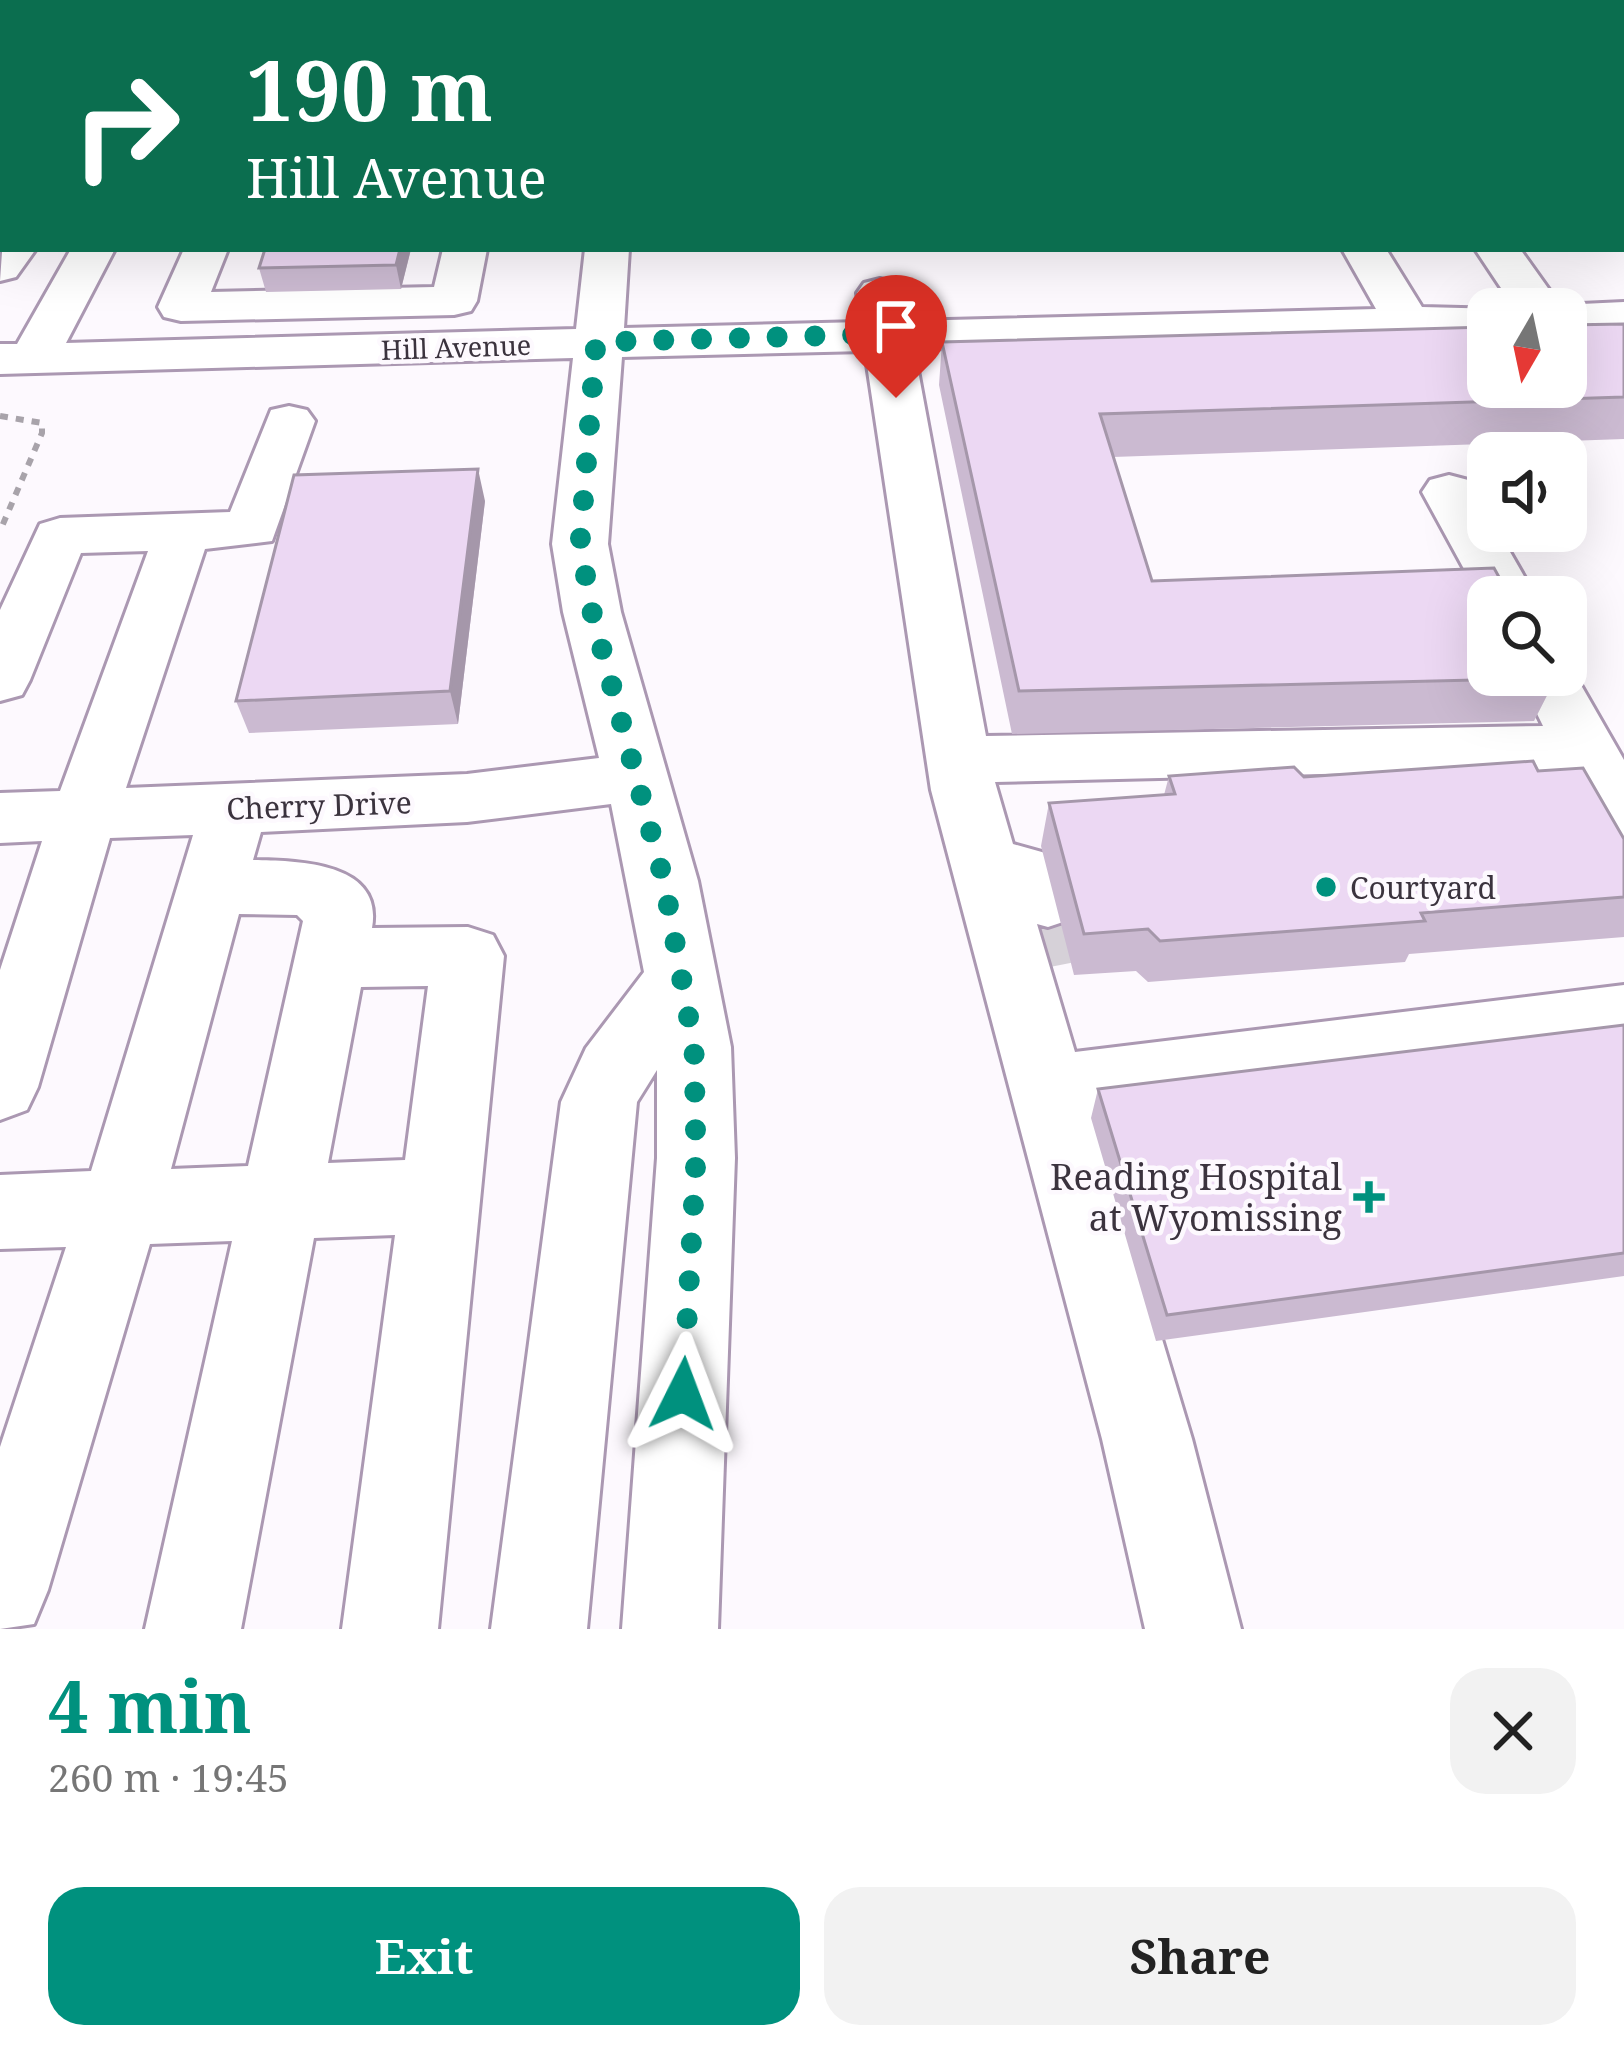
<!DOCTYPE html>
<meta charset="utf-8">
<style>
body{margin:0;font-family:"Noto Serif",serif;background:#f2f2f2;color:#222;height:100vh;display:flex;flex-direction:column;font-size:45px;white-space:nowrap}
*{box-sizing:border-box;margin:0}
p{font-size:39px;color:#767676}
.icon{flex:none;width:66px;height:66px;fill:none;stroke:currentColor;stroke-width:2;stroke-linecap:round;stroke-linejoin:round}
.map{position:relative;height:1629px;overflow:hidden}
.details{display:flex;flex-direction:column;background:#fff;flex:1}
.details>*{flex:none}
.guide{position:absolute;left:0px;top:0px;width:1626px;height:252px;box-shadow:0 12px 48px #0002;background:#0b6e4f;color:#fff;overflow:hidden}
.needle{width:78px;rotate:189deg}
.tools{position:absolute;left:1467px;top:288px;display:grid;gap:24px}
.tools a{display:grid;place-items:center;width:120px;height:120px;border-radius:24px;background:#fff;box-shadow:0 12px 48px #0002;font-size:60px}
.pin{position:absolute;display:grid;place-items:center;width:102px;height:102px;color:#fff;margin:-123px -51px;border-radius:50% 50% 50% 0;rotate:-45deg;box-shadow:0 0 12px #0007}
.pin .icon{rotate:45deg}
.me{position:absolute;width:132px;margin:-66px;rotate:3deg;stroke-linejoin:round;filter:drop-shadow(0 0 9px #0008)}
.turn{display:flex;align-items:center;gap:42px;height:252px;padding:0 48px;font-size:54px}
.turn .icon{width:156px;height:156px;stroke-width:2.5}
.turn b{display:block;font-size:84px;line-height:102px}
.round{display:grid;place-items:center;flex:none;width:126px;height:126px;border-radius:36px;background:#f2f2f2}
.head{display:flex;align-items:center;justify-content:space-between;height:204px;padding:0 48px}
h1{font-size:72px;font-weight:700;line-height:90px;color:#00917e}
.cta{display:flex;gap:24px;margin-top:auto;padding:24px 48px}
.cta a{flex:1;height:138px;border-radius:36px;background:#00917e;color:#fff;font-size:48px;font-weight:700;line-height:138px;text-align:center}
.cta a+a{background:#f2f2f2;color:#222}
.map>svg:first-child{display:block}
.lines{fill:none;stroke-linecap:round;stroke-linejoin:round}
.minor-tunnel{stroke:#d6d1d8;stroke-width:66;stroke-dasharray:66 33;stroke-linecap:butt}
.minor-casing{stroke:#ab98b2;stroke-width:6}
.major-casing{stroke:#ab98b2;stroke-width:6}
.path{stroke:#a8a3aa;stroke-width:6;stroke-dasharray:8 8;stroke-linecap:butt}
.minor{fill:#fff;fill-rule:evenodd}
.major{fill:#fff;fill-rule:evenodd}
.wall{fill:#cbbad1}
.shaded-wall{fill:#a597aa}
.building{fill:#ecd8f3;stroke:#a597aa;stroke-width:3}
.route{stroke:#00917e;stroke-width:21;stroke-dasharray:0 37.8}
.poi-dot{fill:#00917e;stroke:#fdf9fe;stroke-width:4.5}
.labels{text-anchor:middle;dominant-baseline:central;stroke-width:9;stroke-linejoin:round;paint-order:stroke}
.far-street-label{font-size:27px;fill:#3b333e;stroke:#fdf9fe}
.street-label{font-size:30px;fill:#3b333e;stroke:#fdf9fe}
.poi-label{font-size:30px;fill:#3b333e;stroke:#fdf9fe;text-anchor:start}
.near-poi-label{font-size:36px;fill:#3b333e;stroke:#fdf9fe;text-anchor:end}
</style>
<div class="map">
<svg width="1624" height="1629" viewBox="0 0 1624 1629">
<rect width="100%" height="100%" fill="#fdf9fe"/>
<g class="lines">
<path class="minor-tunnel" d="M1048 900 1061 966"/>
<defs>
<path id="minor" d="M64 0H100L62 3Z
M218 0H254L216 3Z
M291 0H327L290 3Z
M344 0H380L343 3Z
M431 0H467V3H431Z
M504 0H540V2L505 3Z
M562 0H598L560 3Z
M612 0H648V3H612Z
M1452 0H1491L1493 3H1454Z
M1623 160H1624V186H1623Z
M3 238V249H36L16 277 0 281Z
M71 249H115L66 343 576 329 585 249H629L624 328 861 322 857 293 864 283 880 279 896 283 908 321 1376 309 1342 249H1386L1422 307 1501 309H1488V334L914 349 986 736 1543 726 1518 675H1566V659L1624 760V846L1601 839 1572 783 1527 769 995 782 1013 844 1056 856 1083 900 1072 919 1048 927 1037 924 1075 1052 1624 985V1047L1095 1116 1192 1439 1241 1629H1145L1102 1439 931 790 865 351 622 357 608 544 621 612 698 881 731 1047 735 1158 718 1629H622L657 1158V1070L637 1102 587 1629H491L561 1102 586 1048 644 972 611 804 467 822 261 832 253 860C296 861 384 861 372 928L468 927 493 935 504 956 438 1629H342L395 1235 314 1238 241 1629H145L232 1241 150 1244 48 1590 34 1624 0 1629V1447L66 1247 0 1249V1175L91 1171 193 835 110 838 38 1087 27 1110 0 1120V970L42 841 0 843V793L60 791 148 551 81 553 30 680 22 695 0 701V610L40 524 60 518 230 512 271 410 289 406 307 410 315 421 272 541 205 549 126 788 467 774 599 758 563 612 552 544 573 358 0 374V344H17ZM239 914 297 915 303 921 248 1166 171 1169ZM428 986 405 1160 328 1163 361 987Z
M184 249H228L211 292 434 287 443 249H487L477 301 471 311 454 315 181 321 164 317 158 307Z
M1475 249H1520L1560 305 1624 302V330L1566 332V309H1515Z
M1449 475 1468 480 1488 513V531H1498L1536 597H1488L1487 611 1422 492 1430 480Z"/>
<path id="major" d="M1623 44H1624V66H1623Z
M3 77V101L0 102V78Z"/>
</defs>
<use href="#minor" class="minor-casing"/>
<use href="#major" class="major-casing"/>
<path class="path" d="M0 416 42 423V433L0 531"/>
<use href="#minor" class="minor"/>
<use href="#major" class="major"/>
</g>
<path class="wall" d="M265 249H411L401 289 266 292 259 268Z
M1624 324V439L1113 457 1152 581 1556 678 1534 721 1012 734 939 385 942 342Z
M485 501 458 724 249 733 236 701Z
M1538 771 1624 839V937L1409 954 1405 962 1148 982 1136 971 1074 975 1041 846 1049 803 1164 795 1169 776 1304 777Z
M1624 1025V1276L1156 1341 1091 1118 1098 1089Z"/>
<path class="shaded-wall" d="M19 0H42L40 3H17Z
M3 24V51L0 43V28Z
M400 249H411L401 289 396 265Z
M478 469 485 501 458 724 450 691Z"/>
<path class="building" d="M0 0H19L17 3H3V24L0 28Z
M265 249H400L396 265 259 268Z
M1624 324V397L1100 414 1152 581 1494 568 1510 597H1488V675H1554L1556 678 1019 691 942 342 1488 327V387H1566V325Z
M478 469 450 691 236 701 294 475Z
M1533 761 1538 771 1583 768 1624 839V897L1421 913 1425 921 1160 941 1148 929 1084 934 1049 803 1175 794 1169 776 1294 767 1304 777Z
M1624 1025V1253L1167 1315 1098 1089Z"/>
<g class="lines">
<path class="route" d="M683 1394 696 1158 694 1047 664 881 592 612 580 544 596 342 885 334 896 398"/>
</g>
<g class="poi-dot">
<circle cx="1326" cy="887" r="12"/>
<path d="M1363 1179h12v12h12v12h-12v12h-12v-12h-12v-12h12z"/>
</g>
<g class="labels">
<g class="far-street-label">
<text transform="translate(456 347) rotate(-2)">Hill Avenue</text>
</g>
<g class="street-label">
<text transform="translate(319 805) rotate(-2)">Cherry Drive</text>
</g>
<g class="poi-label">
<text x="1350" y="887">Courtyard</text>
</g>
<g class="near-poi-label">
<text x="1342" y="1176">Reading Hospital<tspan x="1342" dy="41">at Wyomissing</tspan></text>
</g>
</g>
</svg>
<div class="tools">
<a><svg class="needle" viewBox="-14 -14 28 28"><path d="M0-13l5 13h-10z" fill="#e53935"/><path d="M0 13l5-13h-10z" fill="#767676"/></svg></a>
<a><svg class="icon" aria-label="sound" viewBox="0 0 24 24"><path d="M4 9h4l5-4v14l-5-4H4zM17 9q2 3 0 6"/></svg></a>
<a><svg class="icon" aria-label="search" viewBox="0 0 24 24"><circle cx="10" cy="10" r="6"/><path d="M15 15l6 6"/></svg></a>
</div>
<div class="pin" style="left:896px;top:398px;background:#d93025"><svg class="icon" aria-label="arrive" viewBox="0 0 24 24"><path d="M6 21V4h12l-3 4 3 4H6"/></svg></div>
<svg class="me" style="left:683px;top:1394px" viewBox="-20 -20 40 40"><path d="M0-17L14 15 0 8-14 15z" fill="#00917e" stroke="#fff" stroke-width="4"/></svg>
<div class="guide">
<div class="turn"><svg class="icon" aria-label="right" viewBox="0 0 24 24"><path d="M7 20v-9h11M14 6l5 5-5 5"/></svg><div><b>190 m</b>Hill Avenue</div></div>
</div>
</div>
<section class="details">
<div class="head"><div><h1>4 min</h1><p>260 m · 19:45</p></div><a class="round"><svg class="icon" aria-label="close" viewBox="0 0 24 24"><path d="M6 6l12 12M18 6L6 18"/></svg></a></div>
<div class="cta"><a>Exit</a><a>Share</a></div>
</section>
